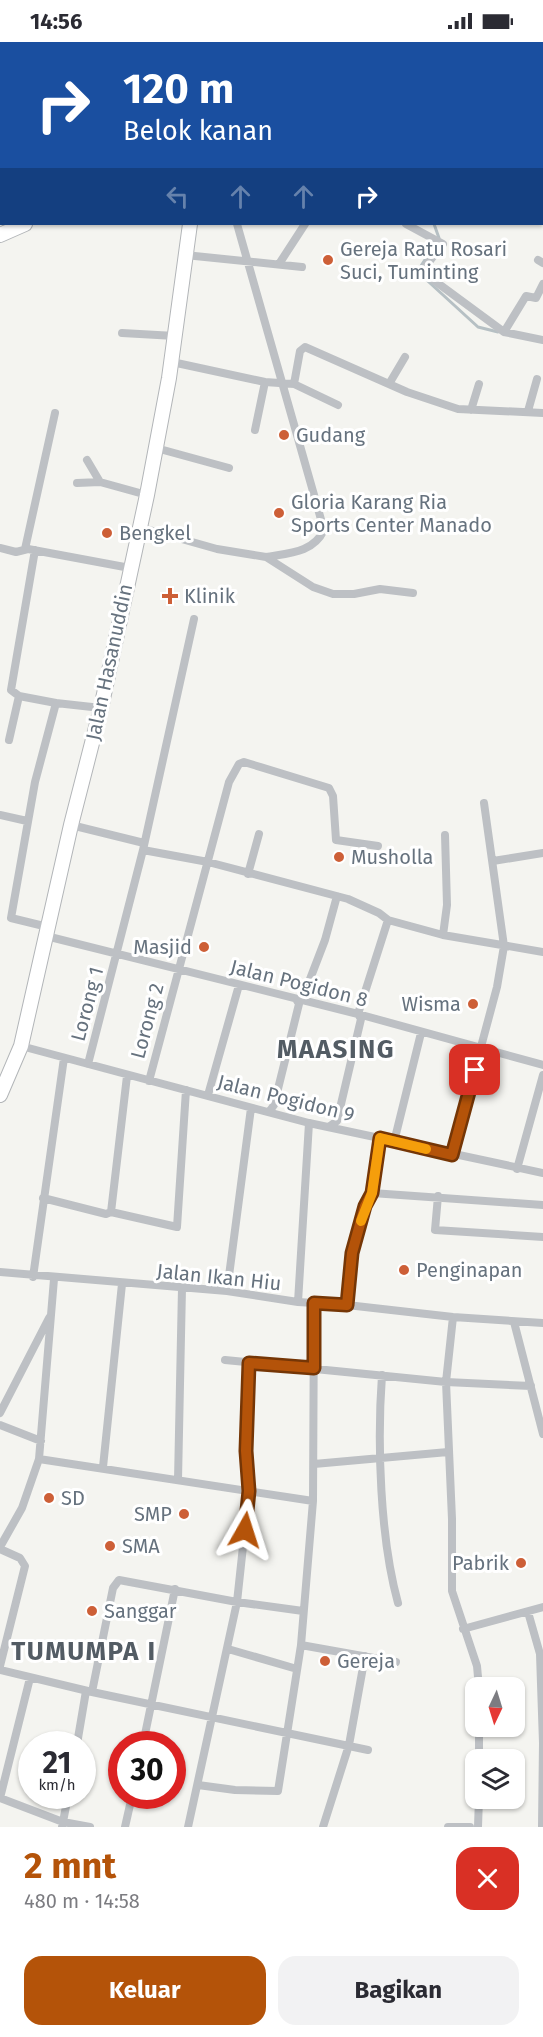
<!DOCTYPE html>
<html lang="id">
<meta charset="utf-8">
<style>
body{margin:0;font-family:"Fira Sans",sans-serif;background:#f2f2f3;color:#2b2b33;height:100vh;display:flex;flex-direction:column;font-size:22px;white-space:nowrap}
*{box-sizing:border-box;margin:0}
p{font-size:20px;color:#7c7c81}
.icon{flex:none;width:33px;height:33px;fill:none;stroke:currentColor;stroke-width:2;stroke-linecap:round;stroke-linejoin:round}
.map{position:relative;height:1785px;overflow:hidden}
.sheet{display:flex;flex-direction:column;background:#fff;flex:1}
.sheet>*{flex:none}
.top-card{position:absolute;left:0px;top:0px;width:543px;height:183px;box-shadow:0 2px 4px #0004;background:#1a4fa0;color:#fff;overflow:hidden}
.needle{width:39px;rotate:184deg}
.controls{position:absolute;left:465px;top:1635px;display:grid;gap:12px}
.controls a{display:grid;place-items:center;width:60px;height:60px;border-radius:12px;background:#fff;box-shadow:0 2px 4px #0004;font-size:30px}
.speed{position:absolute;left:18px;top:1689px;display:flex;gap:12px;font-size:30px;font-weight:700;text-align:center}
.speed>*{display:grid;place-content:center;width:78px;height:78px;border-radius:50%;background:#fff;box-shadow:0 2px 4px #0004;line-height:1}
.speed small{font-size:15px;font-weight:400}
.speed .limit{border:9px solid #d22;background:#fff;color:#111}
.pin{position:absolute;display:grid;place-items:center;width:51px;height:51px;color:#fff;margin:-26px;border-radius:12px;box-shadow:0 3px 9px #0006}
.me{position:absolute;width:66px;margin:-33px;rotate:6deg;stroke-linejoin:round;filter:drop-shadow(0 0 4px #0008)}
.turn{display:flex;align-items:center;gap:21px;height:126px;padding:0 24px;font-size:27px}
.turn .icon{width:78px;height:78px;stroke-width:2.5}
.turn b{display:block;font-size:42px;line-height:51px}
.lanes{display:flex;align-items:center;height:57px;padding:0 24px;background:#0003;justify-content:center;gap:30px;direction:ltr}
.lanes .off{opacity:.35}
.round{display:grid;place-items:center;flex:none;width:63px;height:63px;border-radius:18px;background:#f2f2f3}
.summary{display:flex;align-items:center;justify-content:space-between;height:102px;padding:0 24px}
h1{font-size:36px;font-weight:700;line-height:45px;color:#b45309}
.cta{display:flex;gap:12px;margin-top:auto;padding:12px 24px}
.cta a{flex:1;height:69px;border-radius:18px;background:#b45309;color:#fff;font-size:24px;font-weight:700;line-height:69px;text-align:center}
.cta a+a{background:#f2f2f3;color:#2b2b33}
.status{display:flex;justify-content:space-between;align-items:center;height:42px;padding:0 30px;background:#fff;direction:ltr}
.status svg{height:16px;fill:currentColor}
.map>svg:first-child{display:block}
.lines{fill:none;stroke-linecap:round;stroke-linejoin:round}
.stream{stroke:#b6c0c4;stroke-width:3}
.trunk-casing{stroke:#b2b5b8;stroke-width:16}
.minor{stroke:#bdc0c4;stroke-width:8}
.trunk{stroke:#fff;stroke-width:14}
.route-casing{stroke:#753606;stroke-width:15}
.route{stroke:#b45309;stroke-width:10}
.slow{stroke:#f59e0b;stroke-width:10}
.poi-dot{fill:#cd5f37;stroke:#fff;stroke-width:2}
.labels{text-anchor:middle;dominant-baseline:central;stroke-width:6;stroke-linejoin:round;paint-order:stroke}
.poi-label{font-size:20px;fill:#66727e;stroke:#fff;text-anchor:start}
.street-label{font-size:20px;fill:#66727e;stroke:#fff}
.district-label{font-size:26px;font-weight:bold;letter-spacing:1.5px;fill:#535c64;stroke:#fff}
</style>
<div class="status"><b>14:56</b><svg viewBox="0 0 49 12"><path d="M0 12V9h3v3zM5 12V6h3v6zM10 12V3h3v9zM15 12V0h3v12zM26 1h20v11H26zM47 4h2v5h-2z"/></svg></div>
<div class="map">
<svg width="543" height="1785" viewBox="0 0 543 1785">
<rect width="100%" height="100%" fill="#f4f4f0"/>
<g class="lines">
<path class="stream" d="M384 0 385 2
M434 182 439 196 419 227V231L478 285 498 290"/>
<defs>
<path id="trunk" d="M260 2 261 0
M0 193 25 182
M0 1053 21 1004 71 783 101 666 147 453 169 336 190 182"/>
</defs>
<use href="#trunk" class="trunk-casing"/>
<path class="minor" d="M71 2V0
M467 2 468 0
M0 36H2
M542 75H543
M542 104 543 101
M542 134 543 135
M237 182 324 488C313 511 289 511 266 515
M406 182 443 202 425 225 428 234 504 290
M185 213 302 225
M538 218 543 221
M279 222 305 182
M543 242 536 256 526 254 504 290 543 298
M122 291 175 294
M172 320 265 340 294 342 338 363
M294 342 300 309 305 305 407 350 458 367 543 371
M389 342 405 315
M471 368 479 342
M528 369 537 337
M255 388 265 340
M156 406 229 426
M87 418 100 440
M77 441 100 440 147 453
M139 485 217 507 266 515 313 545 333 552H354L380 547 413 551
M0 506 16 510 28 507 130 526
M25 507 55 371
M35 508 11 648 19 654 56 661
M9 698 19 654
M0 773 27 779
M71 783 144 801
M143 808 208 820 348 857 379 871 388 878
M493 819 543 811
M248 832 259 792
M48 885 11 876 35 740 56 661 101 666
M443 893 447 863 445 793
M46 894 358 972 543 1023
M302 958 325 898 337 854
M21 1004 309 1081 543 1131
M88 1022 143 808 194 577
M149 1039 229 740 239 722 244 720 329 746 333 754 336 798 378 804
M208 1053 239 943
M269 1070 274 1063 299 962 296 957
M330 1084 337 1079 361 977 358 972 388 878 443 893 543 910
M394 1100 421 991
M452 1113 497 945 504 904 484 761
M517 1127 543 1033
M372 1151 380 1096
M438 1154 435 1188 543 1195
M43 1156 106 1172 111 1170 127 1034
M111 1170 177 1185 186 1048
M0 1230 227 1249 298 1260 347 1263 453 1275 543 1281
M33 1235 64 1016
M227 1249 251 1066
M298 1260 309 1081
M347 1263C350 1229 352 1179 372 1151L543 1163
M453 1275 446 1340 452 1477V1549L477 1624 479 1646
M514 1280 543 1392
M225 1318 446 1340 531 1344
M382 1333C377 1401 380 1496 398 1561
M0 1371 49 1276
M0 1383 41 1399
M39 1417 54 1237
M314 1422 448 1410
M103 1425 122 1242
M178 1438 182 1246
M0 1505 22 1466 39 1417 313 1459
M0 1507 20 1516 25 1524 0 1624
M528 1570 540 1612 543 1701 542 1785
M463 1587 543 1565
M301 1603 396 1620
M228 1607 297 1627
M0 1628 92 1650 368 1708
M92 1650 113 1546 119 1538 237 1560 303 1569
M77 1702 86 1649
M143 1702 175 1547
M479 1718V1684
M198 1743 235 1748 278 1749 301 1603 313 1459 314 1261
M0 1756 30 1636
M0 1756 63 1780 90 1785
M62 1785 68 1754
M125 1785 132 1754
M188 1785 237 1560 249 1449 246 1409 249 1321
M323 1785 349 1703 365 1614
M448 1785H470
M478 1785 479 1756"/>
<use href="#trunk" class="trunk"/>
</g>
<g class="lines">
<defs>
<path id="route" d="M245 1488 249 1449 246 1409 249 1321 314 1326V1261L347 1263 352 1211 365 1164 372 1151 380 1096 452 1113 475 1028"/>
</defs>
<use href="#route" class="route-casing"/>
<use href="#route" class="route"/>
<path class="slow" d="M361 1179 372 1151 380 1096 426 1107"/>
</g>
<g class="poi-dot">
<circle cx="328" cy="218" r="6"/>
<circle cx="284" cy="393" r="6"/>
<circle cx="279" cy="471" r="6"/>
<circle cx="107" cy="491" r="6"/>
<path d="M167 545h6v6h6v6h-6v6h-6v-6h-6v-6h6z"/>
<circle cx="339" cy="815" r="6"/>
<circle cx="204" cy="905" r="6"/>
<circle cx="473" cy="962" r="6"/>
<circle cx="404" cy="1228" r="6"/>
<circle cx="49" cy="1456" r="6"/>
<circle cx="184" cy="1472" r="6"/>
<circle cx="110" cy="1504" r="6"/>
<circle cx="521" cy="1521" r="6"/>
<circle cx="92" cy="1569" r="6"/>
<circle cx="325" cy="1619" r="6"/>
</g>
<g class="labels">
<g class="poi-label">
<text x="340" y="207">Gereja Ratu Rosari<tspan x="340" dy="23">Suci, Tuminting</tspan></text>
<text x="296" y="393">Gudang</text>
<text x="291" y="460">Gloria Karang Ria<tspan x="291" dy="23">Sports Center Manado</tspan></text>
<text x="119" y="491">Bengkel</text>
<text x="184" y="554">Klinik</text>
<text x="351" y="815">Musholla</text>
<text x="192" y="905" text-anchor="end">Masjid</text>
<text x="461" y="962" text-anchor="end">Wisma</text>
<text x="416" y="1228">Penginapan</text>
<text x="61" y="1456">SD</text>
<text x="172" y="1472" text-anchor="end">SMP</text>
<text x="122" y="1504">SMA</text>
<text x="509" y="1521" text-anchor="end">Pabrik</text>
<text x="104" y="1569">Sanggar</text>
<text x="337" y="1619">Gereja</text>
</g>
<g class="street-label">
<text transform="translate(109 620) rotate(-78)">Jalan Hasanuddin</text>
<text transform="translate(299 941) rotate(14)">Jalan Pogidon 8</text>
<text transform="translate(87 962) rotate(-75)">Lorong 1</text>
<text transform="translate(147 979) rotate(-75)">Lorong 2</text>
<text transform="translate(286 1056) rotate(14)">Jalan Pogidon 9</text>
<text transform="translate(219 1235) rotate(6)">Jalan Ikan Hiu</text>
</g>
<g class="district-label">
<text x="336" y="1007">MAASING</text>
<text x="84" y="1609">TUMUMPA I</text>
</g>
</g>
</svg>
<div class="controls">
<a><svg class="needle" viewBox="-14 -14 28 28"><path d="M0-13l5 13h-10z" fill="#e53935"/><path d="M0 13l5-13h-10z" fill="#7c7c81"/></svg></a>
<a><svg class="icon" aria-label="layers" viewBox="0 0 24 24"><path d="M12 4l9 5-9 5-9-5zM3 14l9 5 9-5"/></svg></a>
</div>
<div class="speed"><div>21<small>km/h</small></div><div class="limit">30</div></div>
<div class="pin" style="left:475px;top:1028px;background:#d93025"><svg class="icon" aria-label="arrive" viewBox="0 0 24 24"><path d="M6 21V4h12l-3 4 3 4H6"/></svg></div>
<svg class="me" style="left:245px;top:1488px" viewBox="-20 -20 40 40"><path d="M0-17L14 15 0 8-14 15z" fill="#b45309" stroke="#fff" stroke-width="4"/></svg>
<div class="top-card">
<div class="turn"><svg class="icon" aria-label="right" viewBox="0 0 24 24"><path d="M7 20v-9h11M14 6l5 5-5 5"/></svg><div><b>120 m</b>Belok kanan</div></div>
<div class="lanes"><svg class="icon off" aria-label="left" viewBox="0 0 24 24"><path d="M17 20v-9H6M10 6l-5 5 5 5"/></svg><svg class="icon off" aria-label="ahead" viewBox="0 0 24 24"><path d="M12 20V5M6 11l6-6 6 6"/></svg><svg class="icon off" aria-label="ahead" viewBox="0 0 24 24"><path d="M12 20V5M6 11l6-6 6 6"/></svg><svg class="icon" aria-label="right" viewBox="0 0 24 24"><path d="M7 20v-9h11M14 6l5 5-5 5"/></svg></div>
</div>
</div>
<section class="sheet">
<div class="summary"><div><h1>2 mnt</h1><p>480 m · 14:58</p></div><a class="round" style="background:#d93025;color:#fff"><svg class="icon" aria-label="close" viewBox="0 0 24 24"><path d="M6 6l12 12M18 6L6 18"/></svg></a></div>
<div class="cta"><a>Keluar</a><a>Bagikan</a></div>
</section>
